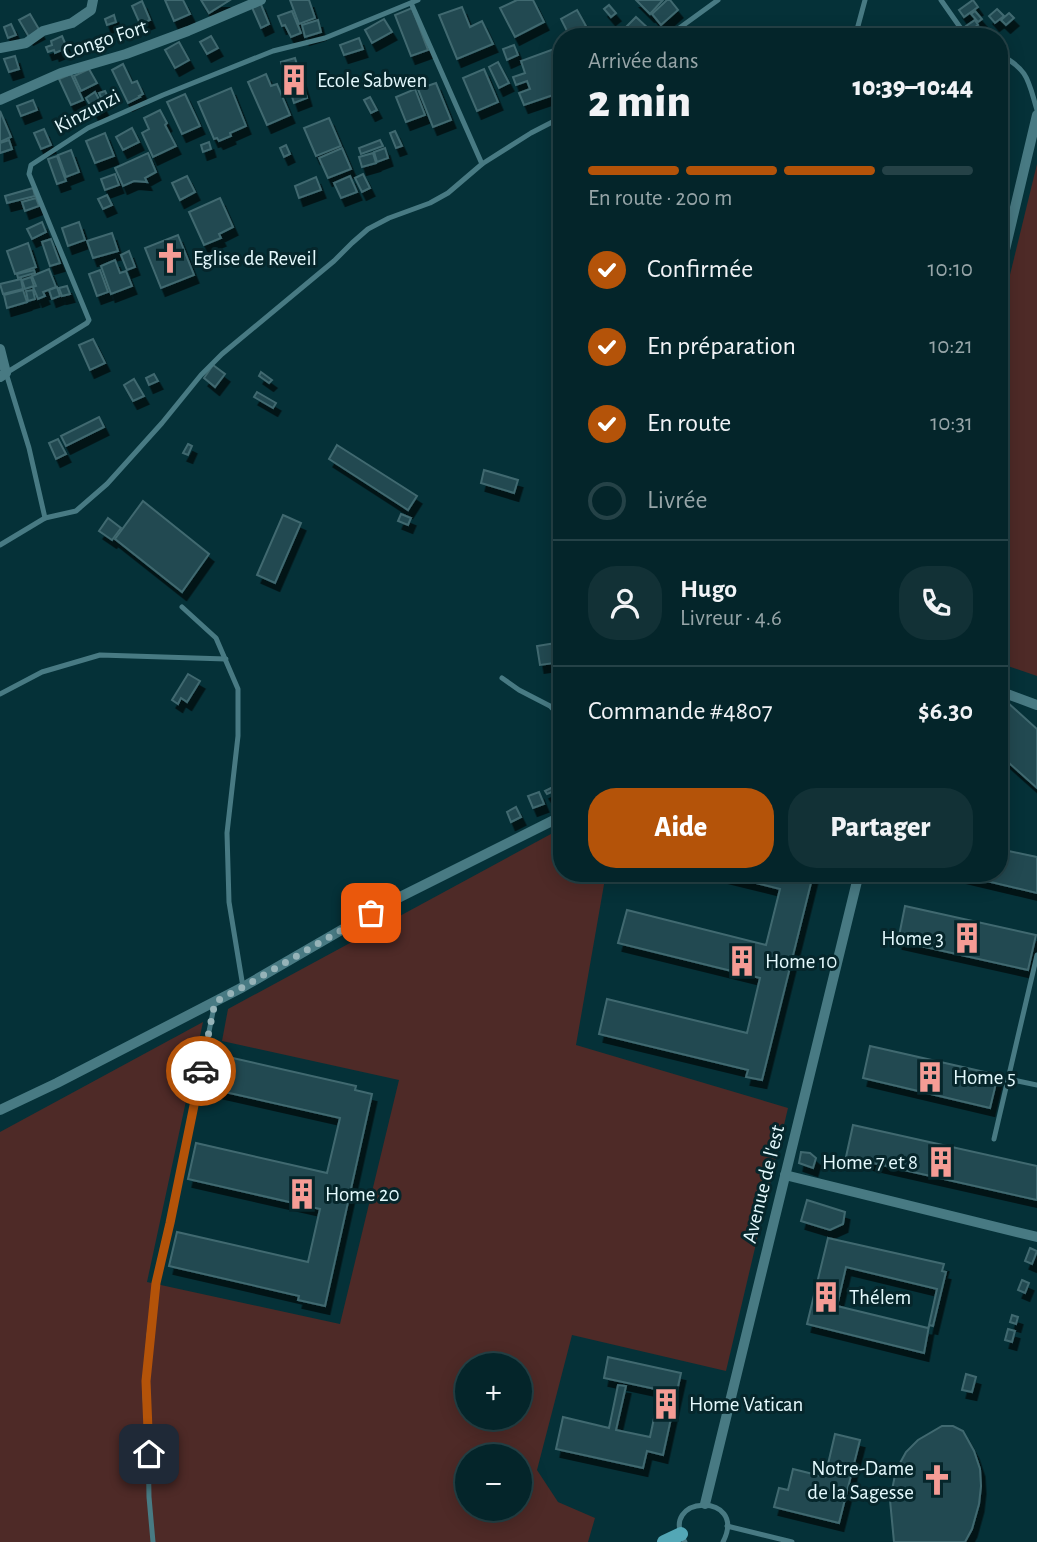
<!DOCTYPE html>
<html lang="fr">
<meta charset="utf-8">
<style>
:root{--surface:#04252a;--page:#123136;--text:#f1f3f6;--muted:#97a5a8;--line:#254247;--accent:#b45309}
body{margin:0;font-family:"Alegreya Sans",sans-serif;background:var(--page);color:var(--text);height:100vh;display:flex;flex-direction:column;font-size:26px;white-space:nowrap}
*{box-sizing:border-box;margin:0}
p{font-size:23px;color:var(--muted)}
.icon{flex:none;width:38px;height:38px;fill:none;stroke:currentColor;stroke-width:2;stroke-linecap:round;stroke-linejoin:round}
.map{position:relative;flex:1;overflow:hidden}
.sheet{position:absolute;left:553px;top:28px;width:455px;height:854px;display:flex;flex-direction:column;background:var(--surface);border-radius:28px;box-shadow:0 4px 18px #0003,0 0 0 2px var(--line)}
.sheet>*{flex:none}
.fabs{position:absolute;left:455px;top:1353px;display:grid;gap:14px}
.fabs a{display:grid;place-items:center;width:77px;height:77px;border-radius:50%;background:var(--surface);box-shadow:0 4px 18px #0003,0 0 0 2px var(--line);font-size:35px}
.pin{position:absolute;display:grid;place-items:center;width:60px;height:60px;color:#fff;margin:-30px;border-radius:14px;box-shadow:0 4px 10px #0006}
.courier{position:absolute;display:grid;place-items:center;width:70px;height:70px;margin:-35px;border:5px solid #b45309;border-radius:50%;background:#fff;color:#222;box-shadow:0 2px 9px #0007}
.headline em{font-style:normal;font-weight:800}
.headline div{display:flex;flex-direction:column-reverse}
.headline{display:flex;align-items:center;justify-content:space-between;height:119px;padding:0 35px}
h1{font-size:46px;font-weight:800;line-height:52px}
.bar{display:grid;grid-template-columns:repeat(4,1fr);gap:10px 7px;align-content:center;height:84px;padding:0 35px}
.bar i{height:9px;border-radius:5px;background:var(--line)}
.bar .active{background:var(--accent)}
.bar p{grid-column:span 4}
.line{display:flex;align-items:center;gap:18px;padding:0 35px;border-top:2px solid var(--line)}
.line div{flex:1}
.round{display:grid;place-items:center;flex:none;width:74px;height:74px;border-radius:28px;background:var(--page)}
ol{padding:0 35px;list-style:none}
li{display:flex;align-items:center;gap:21px;height:77px}
li p{margin-inline-start:auto}
li .icon{padding:7px;border-radius:50%;background:var(--accent);color:#fff;stroke-width:4}
li:last-child{color:var(--muted)}
li i{width:38px;height:38px;border:4px solid var(--line);border-radius:50%}
.primary-button{display:flex;gap:14px;margin-top:auto;padding:14px 35px}
.primary-button a{flex:1;height:80px;border-radius:28px;background:var(--accent);color:#fff;font-size:28px;font-weight:800;line-height:80px;text-align:center}
.primary-button a+a{background:var(--page);color:var(--text)}
.map>svg:first-child{display:block}
.green{fill:#4e2a27;fill-rule:evenodd}
.building{fill:#224a51;stroke:#416970;stroke-width:2;filter:url(#shadow)}
.lines{fill:none;stroke-linecap:round;stroke-linejoin:round}
.lane{stroke:#487a83;stroke-width:5}
.street{stroke:#487a83;stroke-width:10}
.secondary{stroke:#53a7b6;stroke-width:14}
.done{stroke:#96b3b8;stroke-width:7;stroke-dasharray:0 12.6}
.route{stroke:#b45309;stroke-width:9}
.labels{text-anchor:middle;stroke-width:6;stroke-linejoin:round;paint-order:stroke}
.street-label{font-size:21px;fill:#e4f9fd;stroke:#06262b}
.poi-label{font-size:21px;fill:#e4f9fd;stroke:#06262b;text-anchor:start}
</style>
<div class="map">
<svg width="1037" height="1542" viewBox="0 0 1037 1542">
<defs>
<filter id="shadow"><feDropShadow dx="4.5" dy="8" stdDeviation="0" flood-color="#0009"/></filter>
</defs>
<rect width="100%" height="100%" fill="#053138"/>
<!-- green -->
<g class="green">
<path d="M 1037,164 L 1037,676 L 999,663 L 999,320 Z"/>
<path d="M 562,828 L 562,873 L 606,873 L 576,1045 L 788,1108 L 726,1371 L 572,1335 L 537,1470 L 558,1502 L 595,1518 L 588,1542 L 0,1542 L 0,1132 L 203,1022 L 147,1282 L 340,1324 L 399,1080 L 222,1041 L 228,1009 ZM 467,1365 L 520,1365 L 520,1418 L 467,1418 ZM 467,1456 L 520,1456 L 520,1508 L 467,1508 Z"/>
</g>
<!-- building -->
<g class="building">
<path d="M 165,0 L 183,0 L 190,14 L 174,21 Z"/>
<path d="M 201,0 L 230,0 L 209,13 Z"/>
<path d="M 290,0 L 309,0 L 315,18 L 299,24 Z"/>
<path d="M 517,0 L 533,0 L 544,22 L 515,37 L 500,8 Z"/>
<path d="M 636,0 L 663,0 L 650,14 Z"/>
<path d="M 667,0 L 670,0 L 678,10 L 661,25 L 652,14 Z"/>
<path d="M 973,0 L 978,7 L 964,17 L 959,10 Z"/>
<path d="M 142,1 L 150,20 L 140,24 L 132,6 Z"/>
<path d="M 260,2 L 269,24 L 261,28 L 251,5 Z"/>
<path d="M 609,5 L 616,13 L 611,17 L 604,9 Z"/>
<path d="M 462,7 L 470,27 L 482,21 L 493,44 L 457,59 L 439,15 Z"/>
<path d="M 412,8 L 428,50 L 411,56 L 395,15 Z"/>
<path d="M 997,9 L 1004,16 L 995,23 L 989,16 Z"/>
<path d="M 577,10 L 586,26 L 569,35 L 561,19 Z"/>
<path d="M 292,11 L 301,33 L 291,37 L 285,25 L 282,26 L 278,16 Z"/>
<path d="M 975,11 L 982,19 L 978,22 L 971,14 Z"/>
<path d="M 1009,13 L 1014,18 L 1006,25 L 1001,20 Z"/>
<path d="M 30,14 L 40,31 L 29,37 L 19,20 Z"/>
<path d="M 114,15 L 116,22 L 107,25 L 105,19 Z"/>
<path d="M 636,17 L 650,30 L 643,37 L 630,37 L 623,30 Z"/>
<path d="M 384,19 L 392,32 L 372,43 L 365,30 Z"/>
<path d="M 318,20 L 321,32 L 305,37 L 302,25 Z"/>
<path d="M 975,20 L 978,25 L 969,31 L 966,26 Z"/>
<path d="M 11,24 L 16,35 L 8,38 L 4,27 Z"/>
<path d="M 929,28 L 934,37 L 925,37 L 922,32 Z"/>
<path d="M 62,36 L 67,48 L 55,53 L 54,50 L 48,52 L 46,47 L 52,45 L 51,41 Z"/>
<path d="M 211,36 L 218,48 L 207,54 L 200,42 Z"/>
<path d="M 359,38 L 363,49 L 344,55 L 340,45 Z"/>
<path d="M 179,42 L 189,60 L 175,68 L 165,50 Z"/>
<path d="M 514,45 L 518,55 L 507,60 L 503,49 Z"/>
<path d="M 554,49 L 562,69 L 562,92 L 524,105 L 519,93 L 530,89 L 527,81 L 516,85 L 513,77 L 525,73 L 521,61 Z"/>
<path d="M 15,56 L 19,69 L 9,72 L 4,59 Z"/>
<path d="M 295,58 L 307,98 L 294,103 L 281,62 Z"/>
<path d="M 498,62 L 509,83 L 499,88 L 489,67 Z"/>
<path d="M 123,64 L 132,83 L 137,81 L 143,94 L 139,96 L 140,97 L 128,103 L 112,70 Z"/>
<path d="M 89,69 L 97,83 L 81,91 L 74,76 Z"/>
<path d="M 484,69 L 498,102 L 477,111 L 463,78 Z"/>
<path d="M 71,74 L 83,100 L 71,105 L 59,79 Z"/>
<path d="M 266,74 L 271,86 L 277,84 L 290,115 L 267,125 L 248,82 Z"/>
<path d="M 436,83 L 451,120 L 433,127 L 418,89 Z"/>
<path d="M 231,88 L 246,126 L 230,133 L 231,136 L 219,141 L 217,138 L 214,139 L 198,102 Z"/>
<path d="M 415,89 L 425,115 L 406,122 L 396,97 Z"/>
<path d="M 105,91 L 109,99 L 103,102 L 99,93 Z"/>
<path d="M 95,92 L 105,110 L 96,115 L 86,98 Z"/>
<path d="M 185,94 L 200,126 L 182,134 L 167,102 Z"/>
<path d="M 370,97 L 377,110 L 371,113 L 364,100 Z"/>
<path d="M 33,100 L 37,110 L 21,116 L 17,106 Z"/>
<path d="M 160,110 L 167,123 L 165,125 L 176,146 L 153,157 L 142,133 L 149,129 L 144,118 Z"/>
<path d="M 0,111 L 11,137 L 0,142 Z"/>
<path d="M 329,118 L 341,146 L 316,156 L 304,128 Z"/>
<path d="M 132,128 L 139,142 L 123,150 L 116,137 Z"/>
<path d="M 44,129 L 51,145 L 41,149 L 34,133 Z"/>
<path d="M 395,131 L 402,146 L 396,148 L 390,133 Z"/>
<path d="M 105,133 L 114,156 L 95,163 L 86,141 Z"/>
<path d="M 9,140 L 12,149 L 0,153 L 0,143 Z"/>
<path d="M 380,140 L 383,146 L 361,154 L 359,148 Z"/>
<path d="M 209,142 L 211,149 L 203,152 L 201,145 Z"/>
<path d="M 286,145 L 290,154 L 284,157 L 280,148 Z"/>
<path d="M 342,148 L 351,169 L 328,178 L 319,158 Z"/>
<path d="M 385,148 L 388,158 L 377,162 L 374,152 Z"/>
<path d="M 71,150 L 79,172 L 66,177 L 58,155 Z"/>
<path d="M 148,153 L 156,172 L 145,178 L 147,182 L 134,181 L 123,186 L 115,168 Z"/>
<path d="M 373,153 L 376,163 L 362,167 L 359,157 Z"/>
<path d="M 57,156 L 66,181 L 57,184 L 48,159 Z"/>
<path d="M 115,174 L 119,185 L 105,190 L 101,179 Z"/>
<path d="M 363,174 L 370,188 L 362,192 L 355,178 Z"/>
<path d="M 187,176 L 195,192 L 180,200 L 172,183 Z"/>
<path d="M 350,176 L 357,192 L 341,198 L 334,183 Z"/>
<path d="M 316,177 L 321,190 L 299,198 L 295,186 Z"/>
<path d="M 33,188 L 35,196 L 7,203 L 5,196 Z"/>
<path d="M 107,195 L 112,205 L 103,209 L 98,199 Z"/>
<path d="M 36,198 L 39,206 L 25,211 L 22,202 Z"/>
<path d="M 220,198 L 233,227 L 219,234 L 221,238 L 204,245 L 189,212 Z"/>
<path d="M 42,222 L 46,232 L 32,239 L 27,229 Z"/>
<path d="M 79,222 L 85,240 L 68,246 L 62,228 Z"/>
<path d="M 112,233 L 118,251 L 93,258 L 87,241 Z"/>
<path d="M 178,235 L 194,275 L 161,288 L 145,248 Z"/>
<path d="M 51,239 L 60,263 L 50,266 L 42,242 Z"/>
<path d="M 28,243 L 36,267 L 15,274 L 7,251 Z"/>
<path d="M 129,251 L 135,267 L 127,270 L 121,255 Z"/>
<path d="M 115,260 L 120,273 L 126,271 L 132,286 L 111,294 L 101,266 Z"/>
<path d="M 49,269 L 56,287 L 43,292 L 45,296 L 38,299 L 33,287 L 36,286 L 32,276 Z"/>
<path d="M 34,270 L 35,273 L 18,278 L 17,274 Z"/>
<path d="M 100,270 L 108,292 L 97,296 L 89,274 Z"/>
<path d="M 31,277 L 34,286 L 25,289 L 22,280 Z"/>
<path d="M 21,279 L 23,289 L 3,294 L 0,284 Z"/>
<path d="M 67,286 L 70,294 L 62,296 L 59,288 Z"/>
<path d="M 57,287 L 60,296 L 52,299 L 49,290 Z"/>
<path d="M 23,290 L 27,302 L 7,308 L 4,295 Z"/>
<path d="M 33,290 L 35,299 L 28,301 L 26,291 Z"/>
<path d="M 93,339 L 105,363 L 90,370 L 79,345 Z"/>
<path d="M 213,365 L 225,374 L 215,387 L 204,378 Z"/>
<path d="M 261,372 L 272,380 L 269,383 L 259,376 Z"/>
<path d="M 154,374 L 158,381 L 149,385 L 146,378 Z"/>
<path d="M 134,379 L 144,396 L 133,401 L 124,385 Z"/>
<path d="M 257,392 L 276,403 L 273,408 L 254,397 Z"/>
<path d="M 99,417 L 104,427 L 66,446 L 61,436 Z"/>
<path d="M 58,439 L 66,454 L 56,459 L 49,443 Z"/>
<path d="M 188,444 L 192,446 L 188,455 L 183,453 Z"/>
<path d="M 337,445 L 417,496 L 408,510 L 329,459 Z"/>
<path d="M 484,470 L 518,480 L 514,493 L 481,483 Z"/>
<path d="M 143,501 L 209,554 L 182,592 L 115,539 Z"/>
<path d="M 401,514 L 411,518 L 408,525 L 398,521 Z"/>
<path d="M 283,515 L 301,523 L 275,583 L 257,575 Z"/>
<path d="M 108,518 L 121,528 L 112,540 L 99,531 Z"/>
<path d="M 562,642 L 562,662 L 540,665 L 537,646 Z"/>
<path d="M 188,674 L 200,681 L 187,702 L 181,698 L 178,704 L 172,700 Z"/>
<path d="M 1007,702 L 1037,729 L 1037,788 L 999,754 L 999,710 Z"/>
<path d="M 557,785 L 559,789 L 547,794 L 545,791 Z"/>
<path d="M 539,792 L 544,804 L 533,808 L 528,796 Z"/>
<path d="M 516,807 L 521,817 L 511,822 L 507,812 Z"/>
<path d="M 999,849 L 1037,857 L 1037,893 L 953,873 L 999,873 Z"/>
<path d="M 715,873 L 807,873 L 813,875 L 762,1080 L 746,1077 L 748,1070 L 599,1034 L 607,999 L 747,1033 L 760,978 L 618,943 L 627,910 L 766,945 L 780,889 Z"/>
<path d="M 905,906 L 1036,935 L 1028,970 L 898,941 Z"/>
<path d="M 870,1046 L 998,1075 L 990,1108 L 863,1078 Z"/>
<path d="M 215,1054 L 356,1086 L 355,1090 L 372,1094 L 325,1306 L 298,1300 L 299,1296 L 169,1266 L 177,1232 L 308,1262 L 320,1209 L 188,1179 L 196,1143 L 327,1173 L 340,1118 L 207,1088 Z"/>
<path d="M 853,1125 L 1037,1166 L 1037,1200 L 846,1157 Z"/>
<path d="M 801,1152 L 810,1153 L 816,1158 L 813,1168 L 799,1163 Z"/>
<path d="M 807,1200 L 845,1212 L 843,1224 L 830,1230 L 801,1221 Z"/>
<path d="M 828,1238 L 944,1264 L 942,1271 L 946,1272 L 933,1326 L 929,1325 L 937,1289 L 846,1267 L 837,1306 L 928,1328 L 929,1326 L 924,1353 L 807,1324 Z"/>
<path d="M 1030,1248 L 1037,1251 L 1032,1264 L 1025,1261 Z"/>
<path d="M 1022,1280 L 1029,1283 L 1025,1293 L 1018,1290 Z"/>
<path d="M 1012,1315 L 1018,1317 L 1016,1324 L 1010,1322 Z"/>
<path d="M 1008,1329 L 1015,1331 L 1012,1342 L 1005,1340 Z"/>
<path d="M 608,1357 L 681,1373 L 663,1455 L 647,1451 L 643,1468 L 556,1449 L 563,1417 L 609,1428 L 618,1385 L 626,1386 L 616,1430 L 650,1437 L 660,1390 L 604,1378 Z"/>
<path d="M 966,1374 L 976,1377 L 972,1392 L 962,1390 Z"/>
<path d="M 942,1426 L 953,1426 L 963,1431 L 974,1451 L 980,1469 L 981,1486 L 979,1504 L 972,1529 L 965,1542 L 894,1542 L 890,1500 L 895,1475 L 900,1463 L 906,1452 L 918,1440 Z"/>
<path d="M 835,1434 L 860,1440 L 839,1523 L 774,1507 L 779,1488 L 788,1490 L 793,1469 L 825,1477 Z"/>
</g>
<g class="lines">
<!-- lane -->
<g class="lane">
<path d="M 418,0 L 325,38 L 273,51 L 163,95 L 88,128 L 31,165 L 29,174 L 89,320 L 87,323 L 6,373 L 29,448 L 45,518 L 76,511 L 107,484 L 162,423 L 201,375 L 222,354 L 334,261 L 352,243 L 368,229 L 389,218 L 430,203 L 448,193 L 482,164 L 531,133 L 562,117"/>
<path d="M 941,0 L 962,30 L 970,37"/>
<path d="M 411,3 L 482,164"/>
<path d="M 667,37 L 718,0"/>
<path d="M 855,37 L 865,0"/>
<path d="M 999,54 C 1029,70 1028,80 1037,110"/>
<path d="M 0,545 L 45,518"/>
<path d="M 182,607 L 216,638 L 238,689 L 238,736 L 227,833 L 229,902 L 243,987"/>
<path d="M 502,678 L 519,690 L 550,706 L 562,718"/>
<path d="M 0,694 L 42,672 L 100,655 L 226,659"/>
<path d="M 1008,1079 L 1037,1085"/>
<path d="M 994,1139 L 1037,955"/>
<path d="M 727,1526 L 792,1542"/>
<path d="M 153,1542 L 149,1497 L 148,1438 L 145,1397 L 149,1335 L 156,1283 L 170,1223 L 215,1002"/>
<path d="M 685,1542 C 656,1495 749,1491 723,1542"/>
</g>
<!-- street -->
<g class="street">
<path d="M 0,48 L 26,43 L 43,31 L 72,23 L 91,10 L 93,0"/>
<path d="M 0,100 L 61,73 L 126,54 L 188,31 L 261,0"/>
<path d="M 999,275 L 1037,115"/>
<path d="M 0,349 L 6,373 L 0,377"/>
<path d="M 999,691 L 1037,705"/>
<path d="M 0,1110 L 57,1083 L 243,987 L 388,903 L 562,816"/>
<path d="M 785,1175 L 1037,1237"/>
<path d="M 705,1504 L 859,873"/>
</g>
<!-- secondary -->
<path class="secondary" d="M 664,1542 L 681,1534"/>
</g>
<g class="lines">
<!-- done -->
<path class="done" d="M 201,1071 L 215,1002 L 243,987 L 371,913"/>
<!-- route -->
<path class="route" d="M 149,1454 L 146,1381 L 156,1283 L 170,1223 L 201,1071"/>
</g>
<!-- icons -->
<defs>
<symbol id="building-bare" viewBox="-9 -9 18 18"><path d="M-4-6H4V6H1V3H-1V6H-4ZM-2.5-4.3h1.7v1.8h-1.7ZM.8-4.3h1.7v1.8H.8ZM-2.5-1h1.7V.8h-1.7ZM.8-1h1.7V.8H.8Z" fill="#f59c95" stroke="#06262b" stroke-width="2.5" paint-order="stroke"/></symbol>
<symbol id="church-bare" viewBox="-9 -9 18 18"><path d="M-1.2-6h2.4v3.5h3.3v2.4h-3.3V6h-2.4V-.1h-3.3v-2.4h3.3Z" fill="#f59c95" stroke="#06262b" stroke-width="2.5" paint-order="stroke"/></symbol>
</defs>
<g fill-rule="evenodd">
<use href="#building-bare" x="272" y="58" width="44" height="44"/>
<use href="#church-bare" x="148" y="236" width="44" height="44"/>
<use href="#building-bare" x="945" y="916" width="44" height="44"/>
<use href="#building-bare" x="720" y="939" width="44" height="44"/>
<use href="#building-bare" x="908" y="1055" width="44" height="44"/>
<use href="#building-bare" x="919" y="1140" width="44" height="44"/>
<use href="#building-bare" x="280" y="1172" width="44" height="44"/>
<use href="#building-bare" x="804" y="1275" width="44" height="44"/>
<use href="#building-bare" x="644" y="1382" width="44" height="44"/>
<use href="#church-bare" x="915" y="1458" width="44" height="44"/>
</g>
<g class="labels">
<!-- street labels -->
<g class="street-label">
<text transform="translate(105 39) rotate(-18)" y="7">Congo Fort</text>
<text transform="translate(87 111) rotate(-28)" y="7">Kinzunzi</text>
<text transform="translate(763 1184) rotate(-76)" y="7">Avenue de l'est</text>
</g>
<!-- poi labels -->
<g class="poi-label">
<text x="317" y="87">Ecole Sabwen</text>
<text x="193" y="265">Eglise de Reveil</text>
<text x="944" y="945" text-anchor="end">Home 3</text>
<text x="765" y="968">Home 10</text>
<text x="953" y="1084">Home 5</text>
<text x="918" y="1169" text-anchor="end">Home 7 et 8</text>
<text x="325" y="1201">Home 20</text>
<text x="849" y="1304">Thélem</text>
<text x="689" y="1411">Home Vatican</text>
<text x="914" y="1475" text-anchor="end">Notre-Dame<tspan x="914" dy="24">de la Sagesse</tspan></text>
</g>
</g>
</svg>
<div class="fabs">
<a>+</a>
<a>−</a>
</div>
<div class="pin" style="left:371px;top:913px;background:#ea580c"><svg class="icon" aria-label="bag" viewBox="0 0 24 24"><path d="M5 8h14l-1 12H6zM9 8a3 3 0 0 1 6 0"/></svg></div>
<div class="pin" style="left:149px;top:1454px;background:#1f2937"><svg class="icon" aria-label="home" viewBox="0 0 24 24"><path d="M3 11l9-7 9 7M6 9v11h12V9"/></svg></div>
<div class="courier" style="left:201px;top:1071px"><svg class="icon" aria-label="car" viewBox="0 0 24 24"><path d="M5 17H2v-5l4-1 3-4h7l3 4 3 1v5h-3M9 17h6M6 11h13"/><circle cx="7" cy="17" r="2"/><circle cx="17" cy="17" r="2"/></svg></div>
<section class="sheet">
<div class="headline"><div><h1>2 min</h1><p>Arrivée dans</p></div><em>10:39–10:44</em></div>
<div class="bar"><i class="active"></i><i class="active"></i><i class="active"></i><i></i><p>En route · 200 m</p></div>
<ol>
<li><svg class="icon" aria-label="check" viewBox="0 0 24 24"><path d="M5 12l5 5 9-10"/></svg>Confirmée<p>10:10</p></li>
<li><svg class="icon" aria-label="check" viewBox="0 0 24 24"><path d="M5 12l5 5 9-10"/></svg>En préparation<p>10:21</p></li>
<li><svg class="icon" aria-label="check" viewBox="0 0 24 24"><path d="M5 12l5 5 9-10"/></svg>En route<p>10:31</p></li>
<li><i></i>Livrée</li>
</ol>
<div class="line" style="height:126px"><a class="round"><svg class="icon" aria-label="person" viewBox="0 0 24 24"><circle cx="12" cy="8" r="4"/><path d="M4 21q1-7 8-7t8 7"/></svg></a><div><b>Hugo</b><p>Livreur · 4.6</p></div><a class="round"><svg class="icon" aria-label="phone" viewBox="0 0 24 24"><path d="M5 4h4l2 5-3 2q2 4 5 5l2-3 5 2v4C11 20 4 13 5 4z"/></svg></a></div>
<div class="line" style="height:91px"><div>Commande #4807</div><b>$6.30</b></div>
<div class="primary-button"><a>Aide</a><a>Partager</a></div>
</section>
</div>
